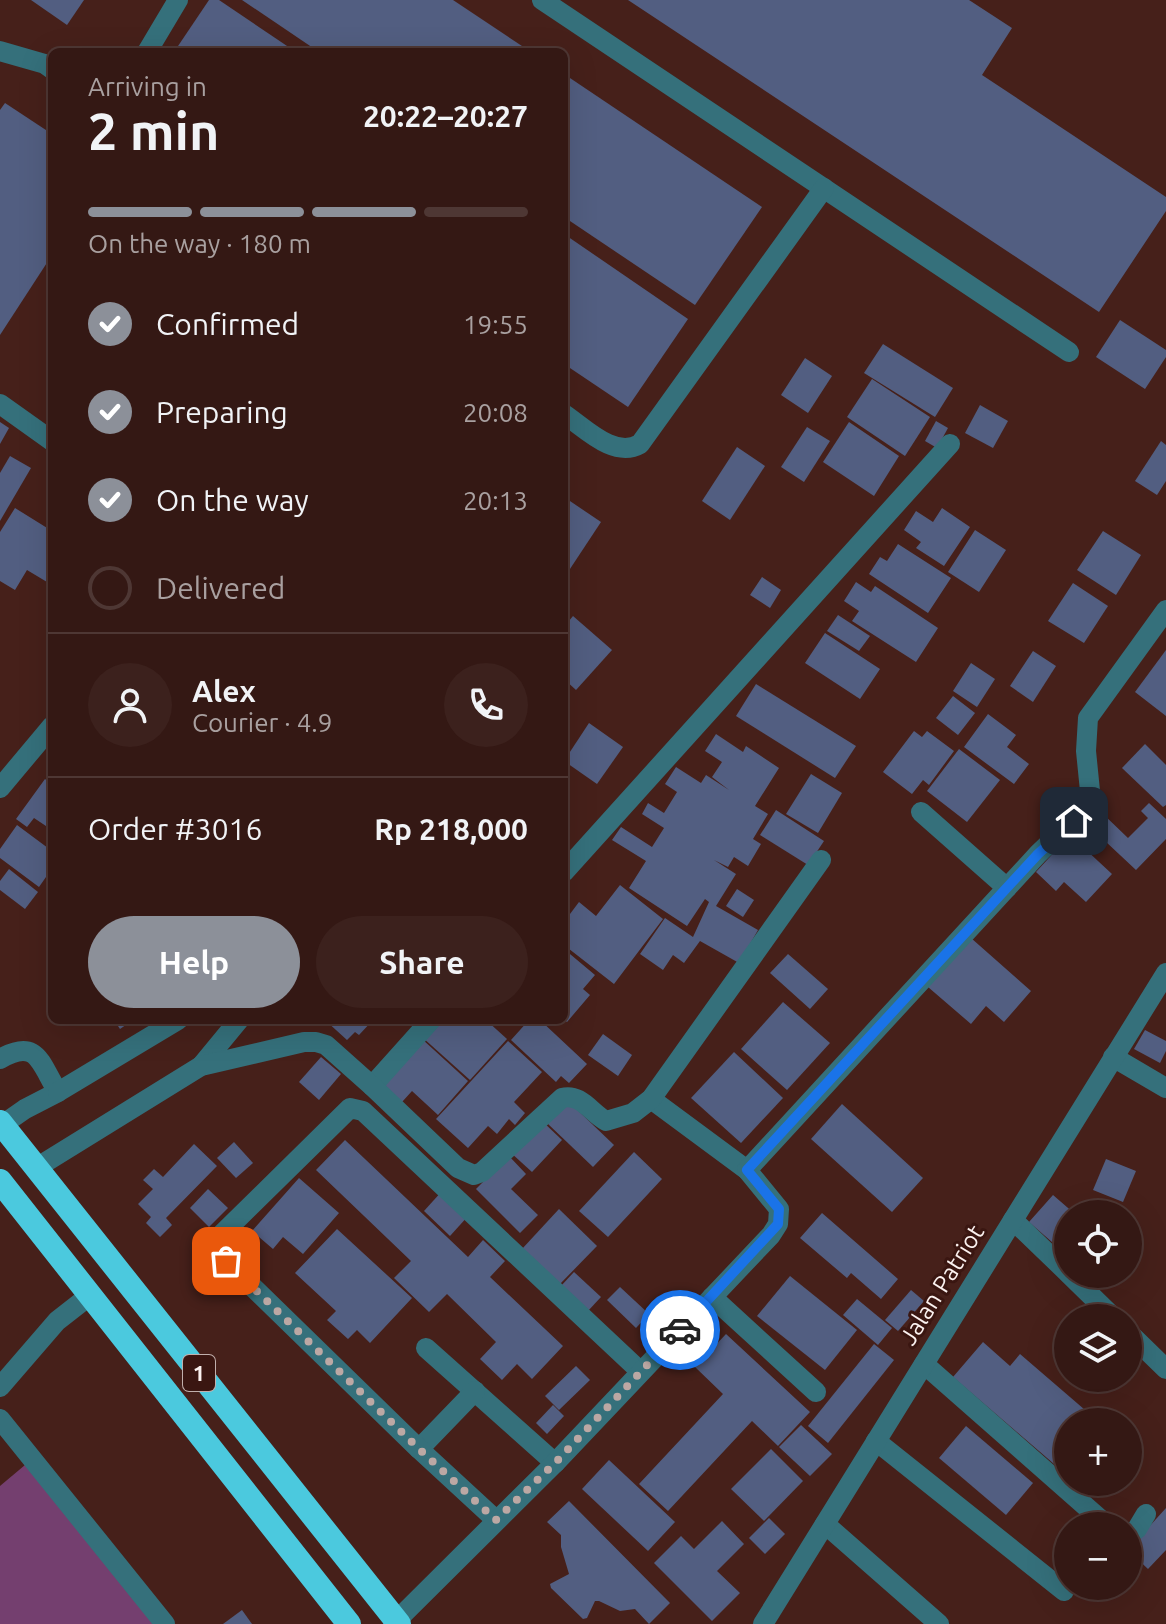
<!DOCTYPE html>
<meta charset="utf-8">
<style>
:root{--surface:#341814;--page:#3c211d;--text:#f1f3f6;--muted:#a9a0a0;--line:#4e3734;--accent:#8c9099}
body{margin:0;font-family:Ubuntu,sans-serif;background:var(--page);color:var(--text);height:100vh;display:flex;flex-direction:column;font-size:30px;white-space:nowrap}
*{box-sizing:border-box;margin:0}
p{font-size:26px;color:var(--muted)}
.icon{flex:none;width:44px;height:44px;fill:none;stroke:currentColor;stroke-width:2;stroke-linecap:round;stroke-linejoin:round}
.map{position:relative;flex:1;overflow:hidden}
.drawer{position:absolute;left:48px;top:48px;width:520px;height:976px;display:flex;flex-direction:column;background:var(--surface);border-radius:12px;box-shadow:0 8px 32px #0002,0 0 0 2px var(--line)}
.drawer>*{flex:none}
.fabs{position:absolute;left:1054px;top:1200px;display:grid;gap:16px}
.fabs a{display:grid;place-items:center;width:88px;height:88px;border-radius:50%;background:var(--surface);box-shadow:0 8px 32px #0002,0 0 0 2px var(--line);font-size:40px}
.pin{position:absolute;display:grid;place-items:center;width:68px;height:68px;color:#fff;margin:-34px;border-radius:16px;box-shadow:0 4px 12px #0006}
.courier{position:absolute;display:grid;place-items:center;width:80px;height:80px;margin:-40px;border:6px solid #1a73e8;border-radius:50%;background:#fff;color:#222;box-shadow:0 2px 10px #0007}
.head em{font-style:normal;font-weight:700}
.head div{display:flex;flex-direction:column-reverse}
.head{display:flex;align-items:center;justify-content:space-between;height:136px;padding:0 40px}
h1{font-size:52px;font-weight:700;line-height:60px}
.bar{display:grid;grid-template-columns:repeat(4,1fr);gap:12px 8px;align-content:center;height:96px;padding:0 40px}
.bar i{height:10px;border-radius:6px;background:var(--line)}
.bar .selected{background:var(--accent)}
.bar p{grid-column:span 4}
.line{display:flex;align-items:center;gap:20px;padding:0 40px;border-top:2px solid var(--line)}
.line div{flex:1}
.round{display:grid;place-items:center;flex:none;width:84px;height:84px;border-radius:42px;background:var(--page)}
ol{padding:0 40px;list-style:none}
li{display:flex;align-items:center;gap:24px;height:88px}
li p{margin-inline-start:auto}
li .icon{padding:8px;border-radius:50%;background:var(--accent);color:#fff;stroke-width:4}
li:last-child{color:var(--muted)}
li i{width:44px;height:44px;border:4px solid var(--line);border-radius:50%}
.button{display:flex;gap:16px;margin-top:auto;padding:16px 40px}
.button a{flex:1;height:92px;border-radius:48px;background:var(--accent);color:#fff;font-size:32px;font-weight:700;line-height:92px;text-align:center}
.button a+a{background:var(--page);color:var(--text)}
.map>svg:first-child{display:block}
.green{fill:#743f6f}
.building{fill:#525e81}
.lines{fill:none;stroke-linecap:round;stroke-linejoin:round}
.minor{stroke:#35707b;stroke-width:20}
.highway{stroke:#4bc9de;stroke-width:24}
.done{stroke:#bca8a4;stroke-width:8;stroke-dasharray:0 14.4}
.route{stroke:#1a73e8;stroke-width:10}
.labels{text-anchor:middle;stroke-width:6;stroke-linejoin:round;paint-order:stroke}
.shield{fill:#3a1611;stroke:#c1afac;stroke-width:2}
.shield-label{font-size:22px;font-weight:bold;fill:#fbf1ef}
.street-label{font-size:24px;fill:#fbf1ef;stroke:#3a1611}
</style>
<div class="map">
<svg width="1166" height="1624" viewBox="0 0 1166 1624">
<rect width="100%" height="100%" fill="#46201a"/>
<!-- green -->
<path class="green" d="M 25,1465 L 160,1624 L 0,1624 L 0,1486 Z"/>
<!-- building -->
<g class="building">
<path d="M 31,0 L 84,0 L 67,25 Z"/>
<path d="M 209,0 L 219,0 L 296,52 L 174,52 Z"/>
<path d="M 242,0 L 453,0 L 531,52 L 319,52 Z"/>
<path d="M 628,0 L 969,0 L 1012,28 L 982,75 L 1166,197 L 1166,211 L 1099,312 Z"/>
<path d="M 564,74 L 762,207 L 695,305 L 564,217 Z"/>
<path d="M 5,103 L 52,134 L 52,255 L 0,335 L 0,110 Z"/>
<path d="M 564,234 L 688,319 L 628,407 L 564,364 Z"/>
<path d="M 1120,320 L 1166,350 L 1166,357 L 1145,389 L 1096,357 Z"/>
<path d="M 883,344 L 953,388 L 935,417 L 864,373 Z"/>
<path d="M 805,358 L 832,376 L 808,413 L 781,395 Z"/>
<path d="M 872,379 L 930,417 L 905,456 L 847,417 Z"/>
<path d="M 980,405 L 1008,421 L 993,448 L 965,433 Z"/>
<path d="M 936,421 L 948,428 L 937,448 L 925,441 Z"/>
<path d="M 0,422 L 9,428 L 0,444 Z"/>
<path d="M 849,422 L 899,456 L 874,496 L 823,462 Z"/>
<path d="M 807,427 L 830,441 L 804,482 L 781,467 Z"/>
<path d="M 1161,441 L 1166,445 L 1166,481 L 1157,495 L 1135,481 Z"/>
<path d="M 737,447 L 765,466 L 730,520 L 702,501 Z"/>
<path d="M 10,456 L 31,468 L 0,521 L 0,473 Z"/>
<path d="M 564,497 L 601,522 L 564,578 Z"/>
<path d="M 15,508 L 52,531 L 52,573 L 47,582 L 27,570 L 15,590 L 0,581 L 0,532 Z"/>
<path d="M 942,508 L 970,527 L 944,566 L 916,548 L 921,542 L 904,530 L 916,511 L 933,522 Z"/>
<path d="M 975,530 L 1006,550 L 979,592 L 948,572 Z"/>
<path d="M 1103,531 L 1141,555 L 1116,595 L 1077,570 Z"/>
<path d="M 898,544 L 951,578 L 928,613 L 869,574 L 880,557 L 887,561 Z"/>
<path d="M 762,577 L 781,590 L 770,608 L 750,595 Z"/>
<path d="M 856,582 L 871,592 L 875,586 L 938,628 L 916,662 L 852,621 L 859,611 L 844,601 Z"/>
<path d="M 1073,583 L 1108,606 L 1084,643 L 1048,621 Z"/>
<path d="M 838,615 L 870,636 L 859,651 L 827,631 Z"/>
<path d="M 573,616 L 612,650 L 576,690 L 564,679 L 564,627 Z"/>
<path d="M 825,633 L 880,669 L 860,699 L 805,663 Z"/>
<path d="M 1166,650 L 1166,716 L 1135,692 Z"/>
<path d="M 1033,651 L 1056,666 L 1033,702 L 1010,686 Z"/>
<path d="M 971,663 L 995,679 L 977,707 L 953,691 Z"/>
<path d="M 756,684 L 856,746 L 835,778 L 736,716 Z"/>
<path d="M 953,696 L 975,713 L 958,735 L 936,718 Z"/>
<path d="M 988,714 L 1016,735 L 1007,747 L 1029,764 L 1014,784 L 964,747 Z"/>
<path d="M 589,723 L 623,747 L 597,784 L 564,761 Z"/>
<path d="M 914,731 L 922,737 L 927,731 L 954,751 L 929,785 L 923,780 L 912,794 L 883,772 Z"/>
<path d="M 716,734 L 743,752 L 746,746 L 779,768 L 755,806 L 768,814 L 753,839 L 761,844 L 748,866 L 734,857 L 728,867 L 714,860 L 736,874 L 716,906 L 758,930 L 739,963 L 700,941 L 684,963 L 673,955 L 663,970 L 640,954 L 665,918 L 693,937 L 709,902 L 705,899 L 687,926 L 629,888 L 646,861 L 612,840 L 621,827 L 652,847 L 664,828 L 642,814 L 648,803 L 664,813 L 677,792 L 665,784 L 676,767 L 701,783 L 706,775 L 729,790 L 712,777 L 722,762 L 705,751 Z"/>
<path d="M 1145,744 L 1166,765 L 1166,805 L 1163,807 L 1122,768 Z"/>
<path d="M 959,749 L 1000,780 L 967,822 L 927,791 Z"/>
<path d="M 811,774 L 842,793 L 818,833 L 786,814 Z"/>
<path d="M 45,779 L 52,785 L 52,830 L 34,818 L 27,827 L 16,819 Z"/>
<path d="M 1149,803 L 1166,819 L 1166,839 L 1136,870 L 1089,826 L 1102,813 L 1128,838 L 1148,818 L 1141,811 Z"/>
<path d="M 776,810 L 824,841 L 808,865 L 760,835 Z"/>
<path d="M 17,825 L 52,851 L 52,881 L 46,877 L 39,887 L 0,858 L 0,849 Z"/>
<path d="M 1070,835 L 1112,874 L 1086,902 L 1064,882 L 1056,891 L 1036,872 Z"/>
<path d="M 9,869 L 38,892 L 25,909 L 0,890 L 0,881 Z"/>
<path d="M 620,885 L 663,919 L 614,984 L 564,945 L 564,922 L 579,902 L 596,916 Z"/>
<path d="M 737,889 L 754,900 L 743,917 L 726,906 Z"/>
<path d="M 971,938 L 1031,991 L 1004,1022 L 986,1006 L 971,1024 L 928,987 Z"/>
<path d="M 564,949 L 595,975 L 583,989 L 590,995 L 567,1022 L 564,1020 Z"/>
<path d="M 788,954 L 828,989 L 810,1009 L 770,973 Z"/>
<path d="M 783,1002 L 830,1043 L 787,1090 L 741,1049 Z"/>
<path d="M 114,1020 L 133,1020 L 120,1029 Z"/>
<path d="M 325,1020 L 373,1020 L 359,1035 L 355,1032 L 347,1040 Z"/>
<path d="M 439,1020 L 486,1020 L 507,1039 L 470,1080 L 422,1037 Z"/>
<path d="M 529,1020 L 540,1020 L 587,1064 L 569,1083 L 561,1076 L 556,1082 L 511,1040 Z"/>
<path d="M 1145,1030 L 1166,1041 L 1166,1051 L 1160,1063 L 1134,1049 Z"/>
<path d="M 603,1034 L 632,1055 L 618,1076 L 588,1055 Z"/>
<path d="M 422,1039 L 468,1081 L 438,1115 L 412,1091 L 402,1102 L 381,1083 Z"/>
<path d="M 508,1041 L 542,1072 L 514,1102 L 525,1113 L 515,1125 L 509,1119 L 497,1134 L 488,1126 L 468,1148 L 436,1119 Z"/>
<path d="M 734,1052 L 783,1098 L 741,1143 L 691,1098 Z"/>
<path d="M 321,1057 L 341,1074 L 319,1100 L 299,1082 Z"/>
<path d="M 568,1101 L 614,1145 L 593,1167 L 547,1123 Z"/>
<path d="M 842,1104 L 923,1178 L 892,1212 L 811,1139 Z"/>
<path d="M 541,1120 L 562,1140 L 532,1172 L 510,1152 Z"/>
<path d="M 345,1140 L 468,1257 L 483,1240 L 505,1261 L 490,1277 L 563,1346 L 532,1379 L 517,1364 L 502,1380 L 480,1359 L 496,1342 L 447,1294 L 429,1312 L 394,1278 L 411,1261 L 316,1170 Z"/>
<path d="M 234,1142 L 253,1163 L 236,1178 L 217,1158 Z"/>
<path d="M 194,1144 L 217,1166 L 166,1218 L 172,1225 L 160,1237 L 146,1223 L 151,1217 L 138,1204 L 153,1189 L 143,1180 L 154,1169 L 163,1177 Z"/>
<path d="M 634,1152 L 662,1179 L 608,1237 L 579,1211 Z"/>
<path d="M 509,1156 L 526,1174 L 511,1189 L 538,1215 L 520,1233 L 476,1189 Z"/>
<path d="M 1106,1159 L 1136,1171 L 1123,1202 L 1093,1190 Z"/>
<path d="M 299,1178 L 339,1213 L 303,1254 L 283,1237 L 273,1249 L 252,1231 Z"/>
<path d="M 208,1189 L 228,1208 L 209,1227 L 190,1208 Z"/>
<path d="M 443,1190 L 469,1215 L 450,1236 L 424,1211 Z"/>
<path d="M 1053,1195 L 1075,1214 L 1068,1214 L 1068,1256 L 1029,1222 Z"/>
<path d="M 559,1209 L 597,1246 L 559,1285 L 522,1249 Z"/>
<path d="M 822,1213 L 898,1279 L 881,1299 L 851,1273 L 847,1278 L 800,1238 Z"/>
<path d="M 337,1229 L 412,1298 L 370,1343 L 357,1330 L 348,1339 L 327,1320 L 336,1311 L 295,1273 Z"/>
<path d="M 574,1272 L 601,1297 L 587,1312 L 560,1287 Z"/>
<path d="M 790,1276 L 857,1330 L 825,1370 L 757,1316 Z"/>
<path d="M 620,1287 L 649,1314 L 636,1328 L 607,1300 Z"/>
<path d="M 911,1290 L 924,1301 L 898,1331 L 885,1320 Z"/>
<path d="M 857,1299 L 892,1328 L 878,1345 L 843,1315 Z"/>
<path d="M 726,1334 L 810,1412 L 778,1446 L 752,1421 L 668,1511 L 639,1484 L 723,1394 L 695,1367 Z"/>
<path d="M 983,1342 L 1010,1366 L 1020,1354 L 1099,1422 L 1068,1422 L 1068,1476 L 953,1377 Z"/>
<path d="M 874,1344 L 894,1360 L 828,1443 L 808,1426 Z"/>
<path d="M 576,1366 L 590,1380 L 559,1410 L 545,1396 Z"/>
<path d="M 553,1405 L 564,1416 L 547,1434 L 536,1423 Z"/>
<path d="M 801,1425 L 832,1454 L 810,1476 L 779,1447 Z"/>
<path d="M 966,1426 L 1033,1483 L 1006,1515 L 939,1458 Z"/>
<path d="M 771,1449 L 803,1481 L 764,1521 L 731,1489 Z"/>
<path d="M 609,1460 L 675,1522 L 648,1551 L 582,1489 Z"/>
<path d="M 1074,1482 L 1106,1482 L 1092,1497 Z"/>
<path d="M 569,1501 L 670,1603 L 649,1624 L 635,1609 L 620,1611 L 599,1601 L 595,1601 L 587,1618 L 583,1619 L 551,1588 L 550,1584 L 569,1574 L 561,1547 L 561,1535 L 547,1522 Z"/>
<path d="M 1166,1508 L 1166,1550 L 1148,1569 L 1128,1550 Z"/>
<path d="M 769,1518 L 785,1534 L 765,1554 L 749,1538 Z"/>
<path d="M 722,1521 L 744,1544 L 717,1571 L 740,1593 L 712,1621 L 654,1563 L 681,1536 L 694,1549 Z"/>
<path d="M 242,1610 L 252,1624 L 223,1624 Z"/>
</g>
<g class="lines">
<!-- minor -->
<g class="minor">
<path d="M 542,0 L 1069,352"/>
<path d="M 0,51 L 45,64 L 52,69"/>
<path d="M 147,52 L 178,0"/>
<path d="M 0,404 L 52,441"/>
<path d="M 564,414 C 585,428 614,459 640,444 L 824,188"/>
<path d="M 0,788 L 52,726"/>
<path d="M 921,812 L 1007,888"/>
<path d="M 564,872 L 950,444"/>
<path d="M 1113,1057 L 1166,1088"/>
<path d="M 0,1059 C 38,1037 40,1064 58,1092 L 25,1109 L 2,1125"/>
<path d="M 201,1066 L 239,1020"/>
<path d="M 372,1086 L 431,1020"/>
<path d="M 58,1092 L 178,1020"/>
<path d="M 651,1099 L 747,1170"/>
<path d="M 36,1168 L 201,1066 L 304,1042 L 316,1042 L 326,1045 L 372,1086 L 458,1168 L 474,1175 L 482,1172 L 562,1098 C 581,1093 591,1113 606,1121 L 633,1113 L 651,1099 L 821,860"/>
<path d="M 1013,1220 L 1068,1273"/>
<path d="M 1069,1274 L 1114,1318"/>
<path d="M 712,1297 L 816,1392"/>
<path d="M 1128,1332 L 1166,1369"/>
<path d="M 426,1348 L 555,1463"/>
<path d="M 924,1364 L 1108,1526"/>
<path d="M 0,1387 L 57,1321 L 89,1296"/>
<path d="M 0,1419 L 165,1624"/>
<path d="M 876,1441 L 1064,1591"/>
<path d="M 419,1449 L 475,1391"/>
<path d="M 496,1520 L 419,1449 L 226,1261 L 220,1249 L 222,1234 L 350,1108 L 363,1111 L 640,1371"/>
<path d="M 825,1524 L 939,1624"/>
<path d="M 1128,1535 L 1137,1529 L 1146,1514"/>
<path d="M 393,1624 L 555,1463 L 771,1235 L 778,1224 L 779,1209 L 747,1170 L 1038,854 L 1086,808 L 1090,791 L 1086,751 L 1088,718 L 1166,610"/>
<path d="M 763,1624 L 1166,973"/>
</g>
<!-- highway -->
<g class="highway">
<path d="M 0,1122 L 399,1624"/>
<path d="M 0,1181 L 349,1624"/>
</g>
</g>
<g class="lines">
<!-- done -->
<path class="done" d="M 226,1261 L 419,1449 L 496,1520 L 555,1463 L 680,1330"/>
<!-- route -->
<path class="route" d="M 680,1330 L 778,1224 L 779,1209 L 747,1170 L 1038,854 L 1074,821"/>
</g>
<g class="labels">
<!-- shield labels -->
<rect class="shield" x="183" y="1355" width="32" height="36" rx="6"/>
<g class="shield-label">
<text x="199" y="1381">1</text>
</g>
<!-- street labels -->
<g class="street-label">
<text transform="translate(942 1285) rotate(-58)" y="8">Jalan Patriot</text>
</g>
</g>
</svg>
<div class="fabs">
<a><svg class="icon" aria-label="locate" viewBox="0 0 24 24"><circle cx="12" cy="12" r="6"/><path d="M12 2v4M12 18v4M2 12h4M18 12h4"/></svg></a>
<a><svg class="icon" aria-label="layers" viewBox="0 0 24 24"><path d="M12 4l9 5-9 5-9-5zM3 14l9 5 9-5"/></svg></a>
<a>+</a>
<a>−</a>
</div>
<div class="pin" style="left:226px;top:1261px;background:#ea580c"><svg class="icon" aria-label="bag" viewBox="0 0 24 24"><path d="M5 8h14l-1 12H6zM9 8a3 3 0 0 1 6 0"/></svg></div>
<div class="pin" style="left:1074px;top:821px;background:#1f2937"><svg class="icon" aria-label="home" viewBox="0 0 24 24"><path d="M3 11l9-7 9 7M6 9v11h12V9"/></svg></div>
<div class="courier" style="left:680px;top:1330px"><svg class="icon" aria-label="car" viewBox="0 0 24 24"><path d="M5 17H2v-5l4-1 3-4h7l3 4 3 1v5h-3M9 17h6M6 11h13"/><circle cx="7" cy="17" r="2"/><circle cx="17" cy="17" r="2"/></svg></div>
<section class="drawer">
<div class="head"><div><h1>2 min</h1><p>Arriving in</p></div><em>20:22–20:27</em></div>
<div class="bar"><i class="selected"></i><i class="selected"></i><i class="selected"></i><i></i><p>On the way · 180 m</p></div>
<ol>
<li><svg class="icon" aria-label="check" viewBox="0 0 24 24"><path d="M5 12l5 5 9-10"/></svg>Confirmed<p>19:55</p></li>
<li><svg class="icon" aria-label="check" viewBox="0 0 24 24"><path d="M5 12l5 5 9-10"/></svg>Preparing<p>20:08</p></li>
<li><svg class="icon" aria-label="check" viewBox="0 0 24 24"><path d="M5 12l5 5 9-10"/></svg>On the way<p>20:13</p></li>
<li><i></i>Delivered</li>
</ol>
<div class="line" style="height:144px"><a class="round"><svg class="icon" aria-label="person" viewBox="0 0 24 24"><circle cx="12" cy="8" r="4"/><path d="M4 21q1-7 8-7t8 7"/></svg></a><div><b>Alex</b><p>Courier · 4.9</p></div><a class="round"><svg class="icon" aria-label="phone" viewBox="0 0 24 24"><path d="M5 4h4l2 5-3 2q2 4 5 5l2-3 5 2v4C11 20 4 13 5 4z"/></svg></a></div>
<div class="line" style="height:104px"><div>Order #3016</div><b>Rp 218,000</b></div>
<div class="button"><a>Help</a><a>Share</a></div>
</section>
</div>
